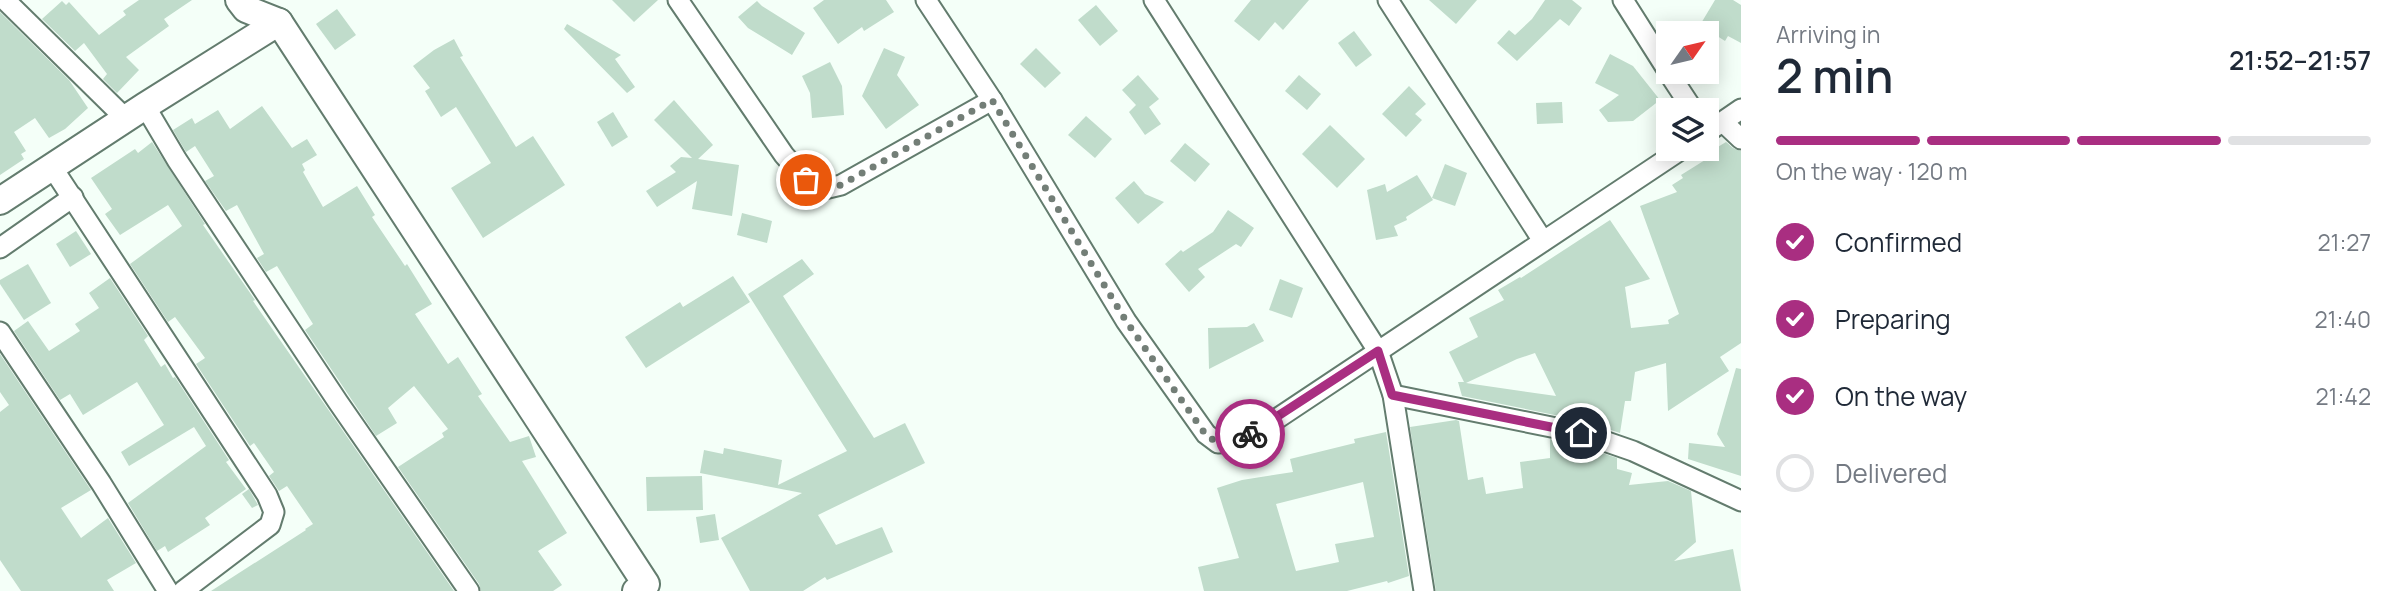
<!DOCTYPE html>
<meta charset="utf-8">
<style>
:root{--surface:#fff;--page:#f6f6f7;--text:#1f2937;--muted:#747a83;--line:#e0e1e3;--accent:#a92e81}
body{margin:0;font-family:Manrope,sans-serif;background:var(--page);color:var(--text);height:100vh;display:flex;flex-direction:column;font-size:26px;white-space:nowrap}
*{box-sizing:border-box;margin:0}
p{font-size:23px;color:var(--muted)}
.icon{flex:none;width:38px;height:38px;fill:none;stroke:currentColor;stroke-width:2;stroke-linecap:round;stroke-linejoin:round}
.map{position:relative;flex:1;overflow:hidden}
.drawer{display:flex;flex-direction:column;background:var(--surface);width:665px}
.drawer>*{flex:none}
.needle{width:46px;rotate:56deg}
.fabs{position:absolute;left:1656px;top:21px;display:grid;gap:14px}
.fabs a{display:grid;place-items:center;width:63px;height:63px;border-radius:0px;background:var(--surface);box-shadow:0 4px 18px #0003;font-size:35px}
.pin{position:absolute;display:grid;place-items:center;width:60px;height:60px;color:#fff;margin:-30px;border:4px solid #fff;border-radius:50%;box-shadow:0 2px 7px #0007}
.courier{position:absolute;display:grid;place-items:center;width:70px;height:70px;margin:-35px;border:5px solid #a92e81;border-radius:50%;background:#fff;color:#222;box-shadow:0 2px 9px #0007}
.overview em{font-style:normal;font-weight:600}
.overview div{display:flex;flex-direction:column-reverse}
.overview{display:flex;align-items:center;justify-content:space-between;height:119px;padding:0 35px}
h1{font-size:46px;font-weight:600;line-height:52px}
.bar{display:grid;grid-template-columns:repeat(4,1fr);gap:10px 7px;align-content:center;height:84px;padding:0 35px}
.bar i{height:9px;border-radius:5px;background:var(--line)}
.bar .active{background:var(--accent)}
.bar p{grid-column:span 4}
ol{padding:0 35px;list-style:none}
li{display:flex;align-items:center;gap:21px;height:77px}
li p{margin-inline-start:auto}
li .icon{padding:7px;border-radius:50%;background:var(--accent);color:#fff;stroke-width:4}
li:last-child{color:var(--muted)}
li i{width:38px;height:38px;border:4px solid var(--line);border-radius:50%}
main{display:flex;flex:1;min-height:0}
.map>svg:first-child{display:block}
.building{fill:#c0dccb;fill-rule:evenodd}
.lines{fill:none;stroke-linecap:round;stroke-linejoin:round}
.street-casing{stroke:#637c6e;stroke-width:23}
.secondary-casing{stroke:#637c6e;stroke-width:30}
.street{stroke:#fff;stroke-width:19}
.secondary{stroke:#fff;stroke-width:26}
.done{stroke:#737e77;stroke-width:7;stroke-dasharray:0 12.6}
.route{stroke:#a92e81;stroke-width:9}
</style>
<main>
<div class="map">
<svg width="1741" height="591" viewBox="0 0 1741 591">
<rect width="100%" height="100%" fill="#f4fff8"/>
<!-- building -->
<g class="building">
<path d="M 139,0 L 192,0 L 164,19 L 169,26 L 126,57 L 139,70 L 117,93 L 103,79 L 107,74 L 84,43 L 75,51 L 42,19 L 62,1 L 66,5 L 69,2 L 99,35 L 126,15 L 123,11 Z"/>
<path d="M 612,0 L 658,0 L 634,22 Z"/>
<path d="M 824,0 L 886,0 L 894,12 L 864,31 L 862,27 L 838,44 L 813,8 Z"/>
<path d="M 1251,0 L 1309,0 L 1283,30 L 1275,22 L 1259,41 L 1234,21 Z"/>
<path d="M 1429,0 L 1477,0 L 1456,24 Z"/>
<path d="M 1545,0 L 1572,0 L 1582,8 L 1569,26 L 1560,19 L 1517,61 L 1497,43 L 1509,30 L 1515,35 L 1532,19 Z"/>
<path d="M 1715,0 L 1733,0 L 1741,5 L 1741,43 L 1728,36 L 1725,41 L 1700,25 Z"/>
<path d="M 757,1 L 762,6 L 805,33 L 792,55 L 748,28 L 738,17 Z"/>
<path d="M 1096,5 L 1118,31 L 1100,46 L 1078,20 Z"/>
<path d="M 337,9 L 356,35 L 335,50 L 316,24 Z"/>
<path d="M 0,12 L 69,80 L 88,108 L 65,129 L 49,138 L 35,118 L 14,132 L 26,151 L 21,154 L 24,159 L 0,175 Z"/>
<path d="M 567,24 L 621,55 L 615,59 L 635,87 L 627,93 L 564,29 Z"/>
<path d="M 1354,31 L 1372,55 L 1356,67 L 1338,43 Z"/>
<path d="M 454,39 L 463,56 L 460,57 L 516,147 L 533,136 L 565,185 L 483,238 L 451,188 L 491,163 L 456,107 L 441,117 L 425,91 L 430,88 L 413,66 L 434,50 Z"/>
<path d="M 884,48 L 905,57 L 897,75 L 919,105 L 886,129 L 862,96 Z"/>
<path d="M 1036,48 L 1061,73 L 1045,88 L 1020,64 Z"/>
<path d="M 1610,54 L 1633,66 L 1660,100 L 1633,121 L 1608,122 L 1599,110 L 1619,95 L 1595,83 Z"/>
<path d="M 830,62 L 842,86 L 844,115 L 812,118 L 810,93 L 802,76 Z"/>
<path d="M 1138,75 L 1159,99 L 1149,107 L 1161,124 L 1145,135 L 1129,112 L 1136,105 L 1122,90 Z"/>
<path d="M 1299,75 L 1321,94 L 1307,110 L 1285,91 Z"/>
<path d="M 1409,86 L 1426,104 L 1415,114 L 1422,120 L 1406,137 L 1382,114 Z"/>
<path d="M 674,100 L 713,145 L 698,159 L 739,165 L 732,216 L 692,209 L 697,181 L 657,207 L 646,191 L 676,172 L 670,166 L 681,157 L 692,158 L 654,120 Z"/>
<path d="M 1562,102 L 1563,123 L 1537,124 L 1536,103 Z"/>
<path d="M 262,106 L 292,148 L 307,139 L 317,155 L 302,164 L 305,170 L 303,172 L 323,207 L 357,186 L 375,215 L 372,217 L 405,266 L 407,264 L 432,304 L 415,314 L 448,364 L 458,357 L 482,394 L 478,396 L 510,442 L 529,436 L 536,457 L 522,461 L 567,533 L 538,551 L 562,585 L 553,591 L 481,591 L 479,584 L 398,467 L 444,437 L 442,433 L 448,429 L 414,386 L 388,408 L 397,423 L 376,436 L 305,330 L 313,324 L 277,266 L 266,272 L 257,258 L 264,254 L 237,205 L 226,211 L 205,181 L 214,176 L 195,146 L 186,152 L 173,130 L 192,118 L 195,124 L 218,110 L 230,129 Z"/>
<path d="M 613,112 L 628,137 L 612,147 L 597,122 Z"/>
<path d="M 1086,116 L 1112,139 L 1095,158 L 1068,135 Z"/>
<path d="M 1330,125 L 1365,159 L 1337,188 L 1302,154 Z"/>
<path d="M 152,142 L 205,224 L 203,225 L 255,300 L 253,301 L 454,591 L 211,591 L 306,530 L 305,529 L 313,524 L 287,486 L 279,491 L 269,476 L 274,472 L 254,443 L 250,446 L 196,364 L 205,358 L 175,317 L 168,322 L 130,264 L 182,226 L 168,205 L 120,235 L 105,214 L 112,209 L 91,178 L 135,149 L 138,153 Z"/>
<path d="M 1726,142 L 1733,148 L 1741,151 L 1741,343 L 1720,357 L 1729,371 L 1668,411 L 1666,363 L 1635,372 L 1631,401 L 1625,401 L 1620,433 L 1584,421 L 1462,396 L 1458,382 L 1464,382 L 1449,352 L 1478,337 L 1469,318 L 1504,300 L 1498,290 L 1520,277 L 1521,278 L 1610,220 L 1650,279 L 1625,287 L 1631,328 L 1669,324 L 1668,320 L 1679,314 L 1640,206 L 1677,192 L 1672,185 L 1683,178 L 1681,175 L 1705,160 L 1703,156 ZM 1535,353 L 1556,396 L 1466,383 L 1517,359 Z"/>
<path d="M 1185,143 L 1210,164 L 1195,182 L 1170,161 Z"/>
<path d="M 1445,164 L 1467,173 L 1455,206 L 1432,198 Z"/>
<path d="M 1417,175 L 1433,200 L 1406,217 L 1407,220 L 1394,226 L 1398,236 L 1376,240 L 1367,190 L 1385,184 L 1387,192 Z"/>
<path d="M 1134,181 L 1145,194 L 1164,202 L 1138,224 L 1115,198 Z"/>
<path d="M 1228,210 L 1254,228 L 1241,247 L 1236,244 L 1198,269 L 1205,277 L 1189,292 L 1165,264 L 1181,250 L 1183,252 L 1213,232 Z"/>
<path d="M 742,213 L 772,221 L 767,243 L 737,235 Z"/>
<path d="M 76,231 L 91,254 L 70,267 L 56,244 Z"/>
<path d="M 802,259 L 814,274 L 783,296 L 874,438 L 905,423 L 925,463 L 818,515 L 836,545 L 882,527 L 893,552 L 827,580 L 825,577 L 803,591 L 750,591 L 721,538 L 802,493 L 700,473 L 704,450 L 723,454 L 724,448 L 782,460 L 778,485 L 847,451 L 748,294 Z"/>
<path d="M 28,264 L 51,303 L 24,320 L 0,284 L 0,280 Z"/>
<path d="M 733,276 L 750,302 L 646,368 L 625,337 L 680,302 L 683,307 Z"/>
<path d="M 110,278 L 148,336 L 144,340 L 161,367 L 165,364 L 173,378 L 175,377 L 229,460 L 226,462 L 246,489 L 205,518 L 210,525 L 168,552 L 165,546 L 157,551 L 128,503 L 206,446 L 194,427 L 129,466 L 121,452 L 164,425 L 137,382 L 83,415 L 70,394 L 60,400 L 14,331 L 28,321 L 49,351 L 80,331 L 75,324 L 99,308 L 89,293 Z"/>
<path d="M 1280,279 L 1303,288 L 1292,318 L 1269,310 Z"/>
<path d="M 1254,323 L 1264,341 L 1209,369 L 1208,328 L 1247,327 Z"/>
<path d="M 0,354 L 91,490 L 61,508 L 81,538 L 108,518 L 136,563 L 107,580 L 114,591 L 21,591 L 0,560 L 0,412 L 9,405 L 0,392 Z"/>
<path d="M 1736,368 L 1741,369 L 1741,476 L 1688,459 L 1689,443 L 1725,447 L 1717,434 Z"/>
<path d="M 1456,420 L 1459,421 L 1468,480 L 1483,477 L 1486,494 L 1523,488 L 1520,462 L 1550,458 L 1550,439 L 1578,445 L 1617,458 L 1617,469 L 1632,473 L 1629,485 L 1668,481 L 1691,491 L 1696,542 L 1674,561 L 1733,549 L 1741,591 L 1436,591 L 1410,427 Z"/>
<path d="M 1386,432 L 1409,576 L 1388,583 L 1387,581 L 1347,591 L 1204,591 L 1198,567 L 1239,558 L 1217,488 L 1242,480 L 1293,472 L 1290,459 L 1355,443 L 1354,439 ZM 1363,482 L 1374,537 L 1335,544 L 1339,562 L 1296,571 L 1276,504 Z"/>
<path d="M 702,476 L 703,510 L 647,511 L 646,477 Z"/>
<path d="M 249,489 L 258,505 L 252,508 L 242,494 Z"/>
<path d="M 715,514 L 719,540 L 700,543 L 696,517 Z"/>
</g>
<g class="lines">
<defs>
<g id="street">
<path d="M 5,0 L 126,119"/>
<path d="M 678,0 L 784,155 L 806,180 L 820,190 L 841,185 L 992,100"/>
<path d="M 926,0 L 992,100 L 1126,321 L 1206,434 L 1218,443 L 1236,442 L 1266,426 L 1682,149"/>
<path d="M 1154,0 L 1378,351 L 1393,395 L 1424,591"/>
<path d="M 1388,0 L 1543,241"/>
<path d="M 1623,0 L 1668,71"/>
<path d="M 1668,72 L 1693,110"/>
<path d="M 145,106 L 177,160 L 338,402 L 469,591"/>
<path d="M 1723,122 L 1741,139"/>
<path d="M 1706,133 L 1741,109"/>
<path d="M 52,167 L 267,495 L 274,512 L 270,525 L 183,591"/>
<path d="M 0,248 L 73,197"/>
<path d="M 0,332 L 101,483 L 168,591"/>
<path d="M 1393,395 L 1581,433 L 1633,451 L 1741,501"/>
</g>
<g id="secondary">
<path d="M 239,0 L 246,9 L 279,22 L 646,584 L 636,591"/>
<path d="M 0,201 L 145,106 L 279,22"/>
</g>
</defs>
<!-- street casing -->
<use href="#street" class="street-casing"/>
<!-- secondary casing -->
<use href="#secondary" class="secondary-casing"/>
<!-- street -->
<use href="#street" class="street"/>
<!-- secondary -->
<use href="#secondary" class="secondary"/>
</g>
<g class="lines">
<!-- done -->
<path class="done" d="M 806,180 L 820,190 L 841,185 L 992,100 L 1126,321 L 1206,435 L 1218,443 L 1236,442 L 1250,434"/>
<!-- route -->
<path class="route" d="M 1250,434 L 1378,351 L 1392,395 L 1581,433"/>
</g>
</svg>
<div class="fabs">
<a><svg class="needle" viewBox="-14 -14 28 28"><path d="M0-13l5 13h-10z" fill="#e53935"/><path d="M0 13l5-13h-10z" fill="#747a83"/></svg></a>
<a><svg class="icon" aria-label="layers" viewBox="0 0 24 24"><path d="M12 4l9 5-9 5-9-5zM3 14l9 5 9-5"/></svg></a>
</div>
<div class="pin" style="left:806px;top:180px;background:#ea580c"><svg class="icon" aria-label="bag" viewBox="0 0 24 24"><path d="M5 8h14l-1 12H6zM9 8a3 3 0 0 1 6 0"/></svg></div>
<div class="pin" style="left:1581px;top:433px;background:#1f2937"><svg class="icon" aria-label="home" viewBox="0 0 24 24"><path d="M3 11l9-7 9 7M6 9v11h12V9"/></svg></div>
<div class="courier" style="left:1250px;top:434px"><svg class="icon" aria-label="bike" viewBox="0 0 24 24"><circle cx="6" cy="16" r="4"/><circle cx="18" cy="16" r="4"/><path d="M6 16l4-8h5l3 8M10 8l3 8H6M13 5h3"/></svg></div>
</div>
<section class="drawer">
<div class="overview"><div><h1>2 min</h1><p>Arriving in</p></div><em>21:52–21:57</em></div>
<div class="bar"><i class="active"></i><i class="active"></i><i class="active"></i><i></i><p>On the way · 120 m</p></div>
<ol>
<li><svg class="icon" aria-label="check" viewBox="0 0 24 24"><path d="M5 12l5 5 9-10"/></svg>Confirmed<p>21:27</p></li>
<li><svg class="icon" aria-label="check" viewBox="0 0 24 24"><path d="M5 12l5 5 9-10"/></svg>Preparing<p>21:40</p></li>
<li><svg class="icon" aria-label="check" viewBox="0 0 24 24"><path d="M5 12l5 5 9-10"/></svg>On the way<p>21:42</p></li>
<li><i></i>Delivered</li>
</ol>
</section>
</main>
